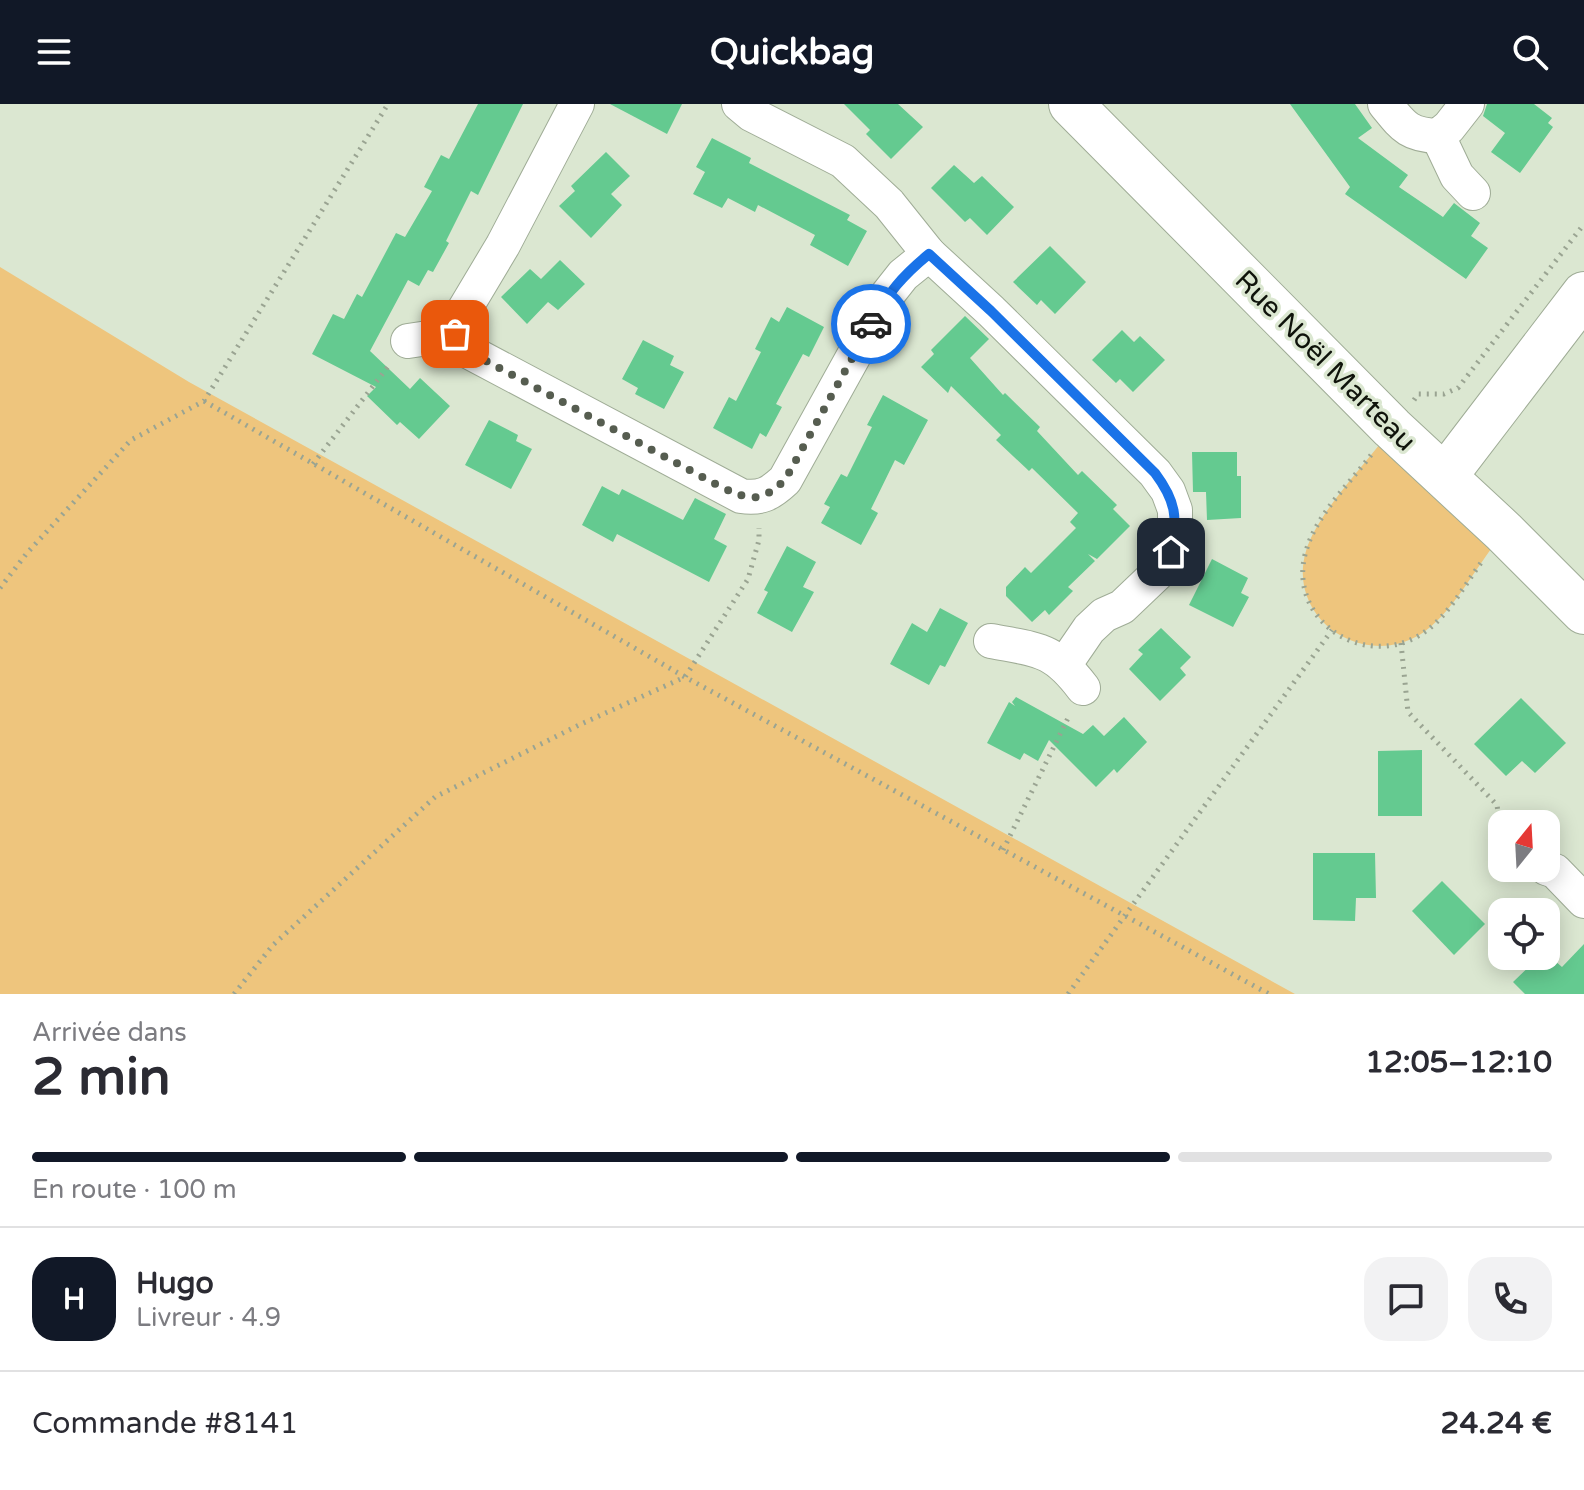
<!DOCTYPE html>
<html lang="fr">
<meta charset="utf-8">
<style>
:root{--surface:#fff;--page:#f2f2f3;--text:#2b2b33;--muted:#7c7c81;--line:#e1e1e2;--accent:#111827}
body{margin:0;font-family:"Varela Round",sans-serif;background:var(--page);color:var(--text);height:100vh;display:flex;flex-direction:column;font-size:30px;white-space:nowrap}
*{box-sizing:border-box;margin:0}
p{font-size:26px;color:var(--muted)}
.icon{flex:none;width:44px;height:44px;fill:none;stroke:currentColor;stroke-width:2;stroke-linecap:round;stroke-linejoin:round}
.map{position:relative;height:890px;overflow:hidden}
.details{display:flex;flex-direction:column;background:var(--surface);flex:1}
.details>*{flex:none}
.needle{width:52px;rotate:18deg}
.fabs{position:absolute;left:1488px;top:706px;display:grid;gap:16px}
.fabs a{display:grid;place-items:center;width:72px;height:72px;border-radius:16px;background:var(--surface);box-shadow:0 4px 20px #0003;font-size:40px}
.pin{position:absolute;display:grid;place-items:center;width:68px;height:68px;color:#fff;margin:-34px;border-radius:16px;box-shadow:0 4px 12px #0006}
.courier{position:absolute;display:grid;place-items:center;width:80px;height:80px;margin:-40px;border:6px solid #1a73e8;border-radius:50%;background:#fff;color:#222;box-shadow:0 2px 10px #0007}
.summary em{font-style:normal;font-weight:700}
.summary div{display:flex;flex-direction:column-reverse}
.summary{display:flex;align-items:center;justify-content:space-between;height:136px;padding:0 32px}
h1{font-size:52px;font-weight:700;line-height:60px}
.bar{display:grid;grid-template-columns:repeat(4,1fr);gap:12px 8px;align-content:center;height:96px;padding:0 32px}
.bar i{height:10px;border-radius:6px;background:var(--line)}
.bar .selected{background:var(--accent)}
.bar p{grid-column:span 4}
.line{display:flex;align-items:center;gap:20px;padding:0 32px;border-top:2px solid var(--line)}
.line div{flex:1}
.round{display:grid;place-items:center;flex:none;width:84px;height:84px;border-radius:24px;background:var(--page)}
header{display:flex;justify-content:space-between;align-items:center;height:104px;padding:0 32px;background:var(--accent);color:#fff;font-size:36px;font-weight:700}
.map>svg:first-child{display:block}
.green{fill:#eec57d}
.building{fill:#64ca90}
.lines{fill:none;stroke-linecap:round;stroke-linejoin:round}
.street-casing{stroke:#9fac96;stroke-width:36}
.secondary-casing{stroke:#9fac96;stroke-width:46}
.path{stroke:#9aa492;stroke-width:5;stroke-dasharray:2 6;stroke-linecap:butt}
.street{stroke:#fff;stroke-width:34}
.secondary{stroke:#fff;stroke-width:44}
.done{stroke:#565d50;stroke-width:8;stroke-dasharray:0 14.4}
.route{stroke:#1a73e8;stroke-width:10}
.labels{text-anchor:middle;stroke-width:7;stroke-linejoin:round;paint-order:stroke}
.street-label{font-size:28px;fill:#0f130b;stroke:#dbe7d1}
</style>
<header><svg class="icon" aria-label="menu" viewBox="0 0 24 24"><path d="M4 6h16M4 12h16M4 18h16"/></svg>Quickbag<svg class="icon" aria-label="search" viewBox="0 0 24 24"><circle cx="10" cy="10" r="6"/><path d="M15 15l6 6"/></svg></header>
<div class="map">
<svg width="1584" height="890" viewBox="0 0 1584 890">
<rect width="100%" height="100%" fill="#dbe7d1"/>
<!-- green -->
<g class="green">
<path d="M 0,163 L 189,278 L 1295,890 L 0,890 Z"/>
<path d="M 1383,336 L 1491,445 C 1472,471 1448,513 1421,530 C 1363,566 1286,515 1306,447 C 1316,412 1360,366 1383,336 Z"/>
</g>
<!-- building -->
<g class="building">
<path d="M 478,0 L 523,0 L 478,91 L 471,87 L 446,137 L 449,139 L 433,168 L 428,166 L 419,182 L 408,176 L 370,247 L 410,285 L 420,274 L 450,302 L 419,335 L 400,318 L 397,321 L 367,292 L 376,283 L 312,250 L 333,210 L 344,215 L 357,190 L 362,193 L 396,129 L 405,133 L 432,87 L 424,83 L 441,51 L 449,55 Z"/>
<path d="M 610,0 L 682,0 L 667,30 Z"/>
<path d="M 844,0 L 898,0 L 923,23 L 891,55 L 866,30 L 870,26 Z"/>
<path d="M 1290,0 L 1355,0 L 1372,24 L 1358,34 L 1408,71 L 1399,83 L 1443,113 L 1454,99 L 1480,119 L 1471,132 L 1488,144 L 1466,175 L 1345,90 L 1350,83 Z"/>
<path d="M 1487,0 L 1534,0 L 1552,14 L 1548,19 L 1553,23 L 1520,69 L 1491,48 L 1505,29 L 1483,12 Z"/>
<path d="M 712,34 L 751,54 L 749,59 L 850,111 L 847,116 L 867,127 L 848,162 L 810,141 L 815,131 L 758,101 L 755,108 L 728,94 L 722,104 L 693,90 L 705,68 L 696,63 Z"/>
<path d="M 606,48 L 630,72 L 611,90 L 622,101 L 591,134 L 559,102 L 575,87 L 571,82 Z"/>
<path d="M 954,61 L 974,79 L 982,72 L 1014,103 L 987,131 L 970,114 L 965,118 L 931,84 Z"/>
<path d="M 1050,142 L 1086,178 L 1055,210 L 1041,196 L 1037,201 L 1013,178 Z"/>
<path d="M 560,156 L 585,180 L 558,206 L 548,198 L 527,220 L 501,193 L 530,165 L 541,175 Z"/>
<path d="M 787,203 L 824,223 L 809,253 L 803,250 L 776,300 L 782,303 L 766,333 L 760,329 L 752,345 L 713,324 L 729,293 L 736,297 L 761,248 L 755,245 L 771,213 L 779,218 Z"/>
<path d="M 965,212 L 989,235 L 970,254 L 1003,291 L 1005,289 L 1040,323 L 1037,327 L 1078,371 L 1082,367 L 1117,401 L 1113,405 L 1130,422 L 1097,455 L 1088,450 L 1095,457 L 1068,483 L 1073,487 L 1049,511 L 1045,506 L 1032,518 L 1006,492 L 1006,483 L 1025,463 L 1031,469 L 1076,424 L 1070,418 L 1078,409 L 1032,364 L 1029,367 L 996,336 L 1001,331 L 951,282 L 948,289 L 921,263 L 934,250 L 931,246 Z"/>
<path d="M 1122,226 L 1134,238 L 1140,232 L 1165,256 L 1133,288 L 1120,275 L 1116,279 L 1092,256 Z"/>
<path d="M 643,236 L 674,252 L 670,261 L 684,268 L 664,305 L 635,290 L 638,284 L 622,275 Z"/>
<path d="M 883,291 L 928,316 L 904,361 L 895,356 L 871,405 L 878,409 L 861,441 L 821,419 L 830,403 L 824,400 L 841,370 L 847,373 L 872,323 L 867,321 Z"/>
<path d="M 489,316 L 518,331 L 516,337 L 532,345 L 511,385 L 465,361 Z"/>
<path d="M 1192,348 L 1237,348 L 1237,372 L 1241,372 L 1241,414 L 1207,416 L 1206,388 L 1193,388 Z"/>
<path d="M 602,382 L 619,391 L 622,385 L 683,416 L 695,394 L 726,410 L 714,435 L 727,442 L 709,478 L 617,430 L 613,438 L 582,421 Z"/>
<path d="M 787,442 L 816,458 L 803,483 L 814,488 L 792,528 L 757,509 L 768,488 L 764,486 Z"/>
<path d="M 1212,455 L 1248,474 L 1241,489 L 1249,493 L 1233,523 L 1189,501 Z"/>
<path d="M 940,504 L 968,519 L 945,563 L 940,561 L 929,581 L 890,560 L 912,519 L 927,528 Z"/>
<path d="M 1161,524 L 1191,553 L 1180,564 L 1186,571 L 1160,597 L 1129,565 L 1143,550 L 1138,546 Z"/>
<path d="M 1016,593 L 1083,630 L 1093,621 L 1104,632 L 1124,613 L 1147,638 L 1117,669 L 1114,665 L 1096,683 L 1049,636 L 1038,657 L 1024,649 L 1020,656 L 987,639 L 1009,598 L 1015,602 L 1012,598 Z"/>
<path d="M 1521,594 L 1566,639 L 1535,669 L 1522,657 L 1506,672 L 1474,640 Z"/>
<path d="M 1422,646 L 1422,712 L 1378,712 L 1378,647 Z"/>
<path d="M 1313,749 L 1375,749 L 1376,794 L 1356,794 L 1355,817 L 1313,816 Z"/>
<path d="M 1442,777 L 1485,820 L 1454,851 L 1412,807 Z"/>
<path d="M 1584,840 L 1584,890 L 1525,890 L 1513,878 L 1540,852 L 1546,852 L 1546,849 L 1562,863 Z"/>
</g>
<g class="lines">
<defs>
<g id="street">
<path d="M 577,0 L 503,141 L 460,213 L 455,230 L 464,245 L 741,392 C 761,395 770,390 785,376 L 888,190 L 903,171 L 929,150"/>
<path d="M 739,0 L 751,10 L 843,57 L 889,100 L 929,150 L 991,207 L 1155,369 L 1168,387 L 1175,406 L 1175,426 L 1171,448 L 1164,463 L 1122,503 L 1104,511 L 1089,525 L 1065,560"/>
<path d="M 1385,0 C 1403,22 1408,31 1438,32 L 1449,23 L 1467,0"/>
<path d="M 1438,32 L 1457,72 L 1473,89"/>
<path d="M 408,237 L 455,230"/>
<path d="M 991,537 C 1038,546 1053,544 1083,584"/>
<path d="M 1546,764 L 1555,767 L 1584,797"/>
</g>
<g id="secondary">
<path d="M 1071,0 L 1392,324 L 1504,428 L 1584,508"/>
<path d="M 1445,372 L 1584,190"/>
</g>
</defs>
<!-- street casing -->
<use href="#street" class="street-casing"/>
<!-- secondary casing -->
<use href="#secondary" class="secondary-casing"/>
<!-- path -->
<g class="path">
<path d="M 1414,296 L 1418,290 L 1444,290 L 1458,284 L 1584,120"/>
<path d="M 204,297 L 685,573 L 1269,890"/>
<path d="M 1371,351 C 1349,380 1316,411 1306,447 C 1286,515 1362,566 1420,531 C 1447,515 1465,480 1483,456"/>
<path d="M 313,360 L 390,260"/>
<path d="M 0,484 L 27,449 L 131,336 L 204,297 L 388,0"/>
<path d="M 1401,539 L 1408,608 L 1497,701 L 1502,737"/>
<path d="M 1003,746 L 1070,610"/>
<path d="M 234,890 L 273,841 L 435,693 L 579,621 L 685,573 L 748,475 L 759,436 L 759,424"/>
<path d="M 1068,890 L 1332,526"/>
</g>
<!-- street -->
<use href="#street" class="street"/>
<!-- secondary -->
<use href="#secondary" class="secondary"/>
</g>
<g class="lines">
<!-- done -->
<path class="done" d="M 455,230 L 464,245 L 723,384 C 752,397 761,398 785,376 L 871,220"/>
<!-- route -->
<path class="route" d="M 871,220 C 888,189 902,172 929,150 L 991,207 L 1155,369 C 1176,397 1178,414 1171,448"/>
</g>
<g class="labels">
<!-- street labels -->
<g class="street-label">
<text transform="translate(1326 256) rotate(45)" y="10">Rue Noël Marteau</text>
</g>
</g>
</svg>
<div class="fabs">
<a><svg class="needle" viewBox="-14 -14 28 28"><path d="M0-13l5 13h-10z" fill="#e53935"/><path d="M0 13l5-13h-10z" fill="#7c7c81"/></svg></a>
<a><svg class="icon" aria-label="locate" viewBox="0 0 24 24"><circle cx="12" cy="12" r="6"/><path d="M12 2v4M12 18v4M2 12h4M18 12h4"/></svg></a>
</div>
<div class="pin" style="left:455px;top:230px;background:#ea580c"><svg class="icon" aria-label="bag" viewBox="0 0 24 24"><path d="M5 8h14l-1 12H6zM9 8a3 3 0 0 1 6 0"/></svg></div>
<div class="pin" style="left:1171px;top:448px;background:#1f2937"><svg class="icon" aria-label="home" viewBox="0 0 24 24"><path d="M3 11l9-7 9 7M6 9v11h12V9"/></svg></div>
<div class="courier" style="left:871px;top:220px"><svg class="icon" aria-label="car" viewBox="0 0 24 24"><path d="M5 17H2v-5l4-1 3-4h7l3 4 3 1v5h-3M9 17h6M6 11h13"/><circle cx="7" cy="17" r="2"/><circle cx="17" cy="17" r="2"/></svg></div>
</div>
<section class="details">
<div class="summary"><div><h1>2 min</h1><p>Arrivée dans</p></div><em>12:05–12:10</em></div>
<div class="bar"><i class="selected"></i><i class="selected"></i><i class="selected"></i><i></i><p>En route · 100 m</p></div>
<div class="line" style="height:144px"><b class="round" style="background:var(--accent);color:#fff">H</b><div><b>Hugo</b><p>Livreur · 4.9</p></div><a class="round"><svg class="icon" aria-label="chat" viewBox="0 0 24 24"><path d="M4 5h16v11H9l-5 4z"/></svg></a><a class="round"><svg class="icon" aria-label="phone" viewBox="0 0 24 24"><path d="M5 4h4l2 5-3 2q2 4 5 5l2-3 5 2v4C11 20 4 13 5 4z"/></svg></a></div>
<div class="line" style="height:104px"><div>Commande #8141</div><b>24.24 €</b></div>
</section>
